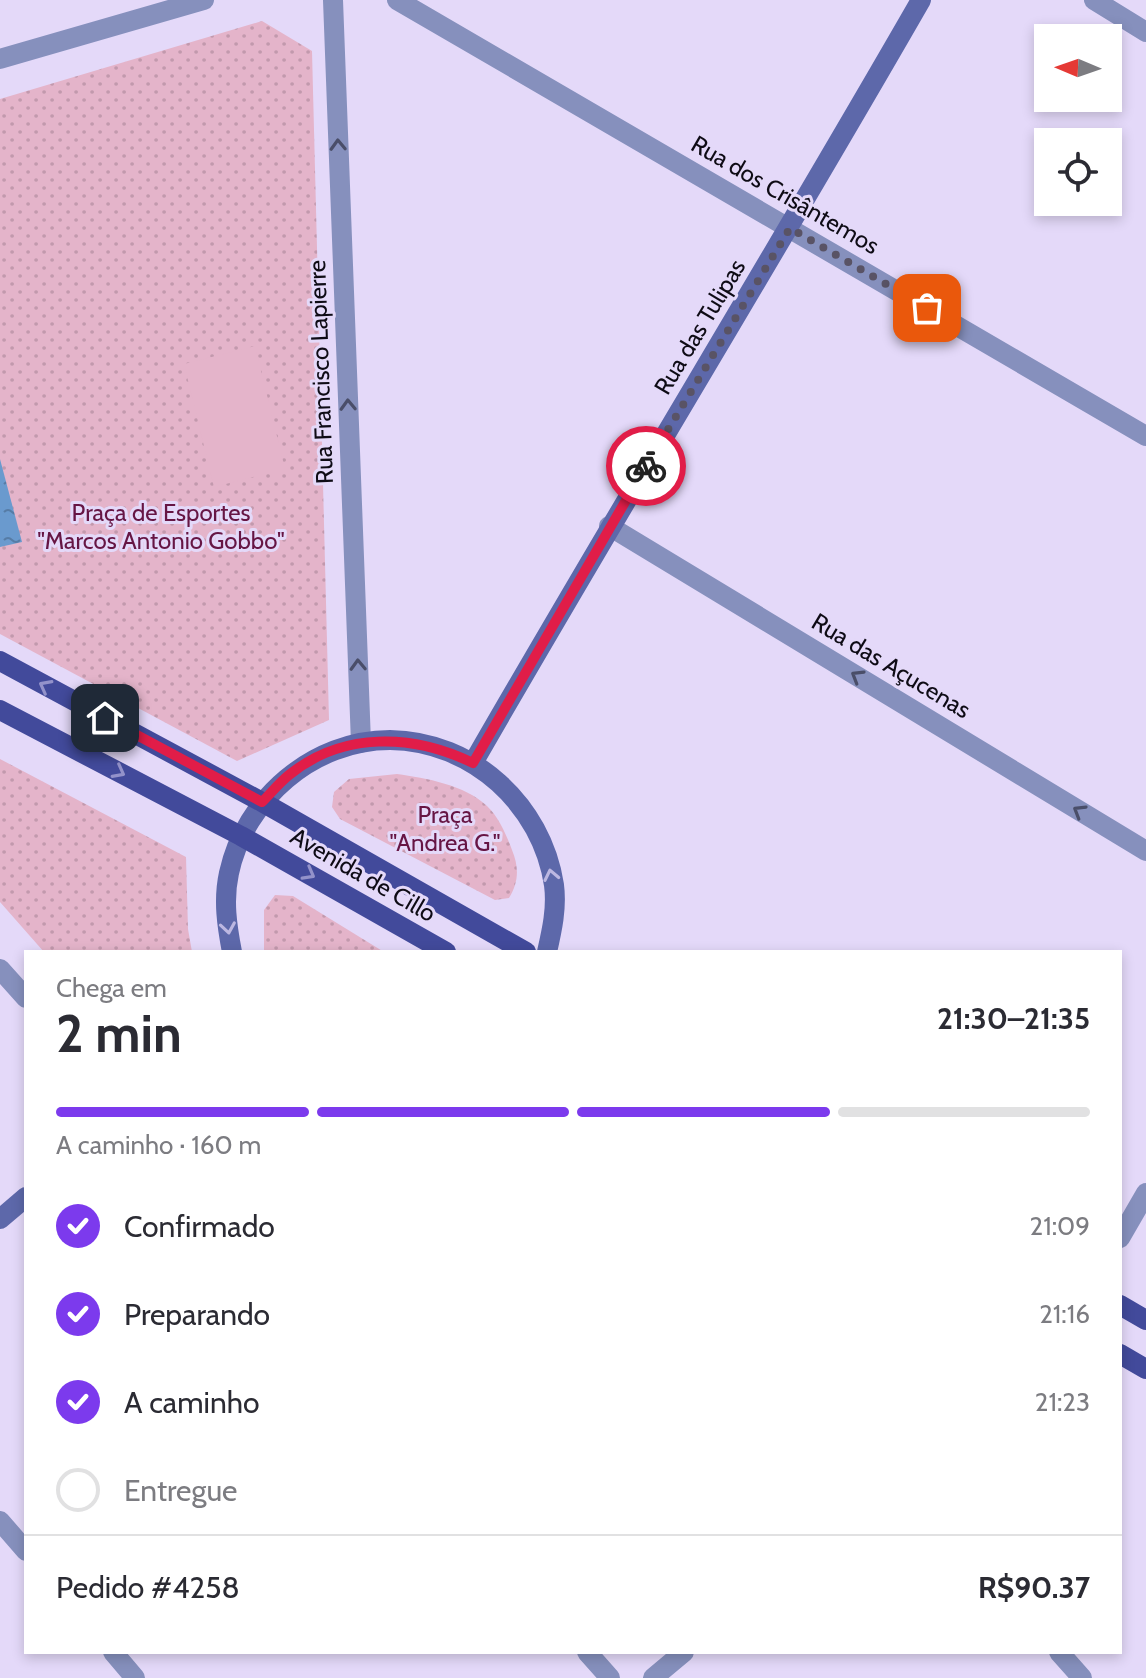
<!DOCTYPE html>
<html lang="pt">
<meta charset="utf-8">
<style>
:root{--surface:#fff;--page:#f7f7f7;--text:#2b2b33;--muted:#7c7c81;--line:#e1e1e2;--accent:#7c3aed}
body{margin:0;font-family:Cabin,sans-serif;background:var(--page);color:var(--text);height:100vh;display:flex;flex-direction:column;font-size:30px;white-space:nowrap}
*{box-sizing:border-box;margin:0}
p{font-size:26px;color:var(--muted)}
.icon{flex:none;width:44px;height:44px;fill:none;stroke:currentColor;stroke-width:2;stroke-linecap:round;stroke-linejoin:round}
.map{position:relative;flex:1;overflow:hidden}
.side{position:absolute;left:24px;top:950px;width:1098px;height:704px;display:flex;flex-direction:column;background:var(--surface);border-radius:0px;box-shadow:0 4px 12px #0003}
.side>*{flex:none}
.needle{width:52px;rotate:272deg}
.buttons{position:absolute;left:1034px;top:24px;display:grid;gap:16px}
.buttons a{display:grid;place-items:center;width:88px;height:88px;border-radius:0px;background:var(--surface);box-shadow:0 4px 12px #0003;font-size:40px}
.pin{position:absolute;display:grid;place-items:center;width:68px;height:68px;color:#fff;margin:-34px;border-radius:16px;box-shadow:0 4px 12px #0006}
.courier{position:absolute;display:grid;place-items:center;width:80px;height:80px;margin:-40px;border:6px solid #e11d48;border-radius:50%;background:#fff;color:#222;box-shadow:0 2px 10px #0007}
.head em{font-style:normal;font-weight:800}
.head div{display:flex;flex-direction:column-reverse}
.head{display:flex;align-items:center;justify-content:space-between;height:136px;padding:0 32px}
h1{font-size:52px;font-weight:800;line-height:60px}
.bar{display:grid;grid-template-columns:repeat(4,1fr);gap:12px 8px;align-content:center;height:96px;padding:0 32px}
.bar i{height:10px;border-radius:6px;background:var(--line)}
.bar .selected{background:var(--accent)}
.bar p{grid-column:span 4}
.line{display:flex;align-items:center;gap:20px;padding:0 32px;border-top:2px solid var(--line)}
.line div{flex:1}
ol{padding:0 32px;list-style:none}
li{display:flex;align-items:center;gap:24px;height:88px}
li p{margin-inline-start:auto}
li .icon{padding:8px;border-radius:50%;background:var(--accent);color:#fff;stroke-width:4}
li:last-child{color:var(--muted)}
li i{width:44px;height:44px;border:4px solid var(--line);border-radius:50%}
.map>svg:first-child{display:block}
.park{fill:url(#park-dots)}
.pitch{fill:#e4b4ca}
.water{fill:url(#water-ripples)}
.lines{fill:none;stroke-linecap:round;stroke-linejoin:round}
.minor{stroke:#8690bd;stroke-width:20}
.secondary{stroke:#5d68aa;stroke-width:20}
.primary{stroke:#424a9b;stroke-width:20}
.oneway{stroke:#4a4e69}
.oneway2{stroke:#9392ca}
.oneway3{stroke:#bcb7e1}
.done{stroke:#595365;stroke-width:8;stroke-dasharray:0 14.4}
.route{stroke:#e11d48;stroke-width:10}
.labels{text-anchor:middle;stroke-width:6;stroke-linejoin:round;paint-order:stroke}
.street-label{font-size:24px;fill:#0e0b15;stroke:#e4d9f9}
.park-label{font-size:24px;fill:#661544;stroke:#e4d9f9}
</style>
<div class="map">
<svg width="1146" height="1678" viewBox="0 0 1146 1678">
<defs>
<pattern id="park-dots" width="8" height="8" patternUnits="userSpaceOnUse" patternTransform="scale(2)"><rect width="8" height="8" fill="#e4b4ca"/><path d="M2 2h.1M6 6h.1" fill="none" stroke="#c299ad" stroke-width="1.8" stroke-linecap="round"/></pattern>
<pattern id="water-ripples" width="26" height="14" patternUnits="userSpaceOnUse" patternTransform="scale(2)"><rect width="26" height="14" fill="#6a9ace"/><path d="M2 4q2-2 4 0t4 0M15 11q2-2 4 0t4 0" fill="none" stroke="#567ca6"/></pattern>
</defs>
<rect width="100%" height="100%" fill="#e4d9f9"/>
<!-- park -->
<g class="park">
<path d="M 262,21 L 312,51 L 329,720 L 237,761 L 0,634 L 0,99 Z"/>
<path d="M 0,759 L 186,857 L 188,929 L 192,952 L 44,952 L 0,902 Z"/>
<path d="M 397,774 C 426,778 465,785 487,806 C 498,816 507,836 512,850 C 519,867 519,882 509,898 L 495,900 L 340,819 L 332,807 L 334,792 L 349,779 Z"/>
<path d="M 275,895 L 293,896 L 384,952 L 264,952 L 264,910 Z"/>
</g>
<!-- pitch -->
<path class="pitch" d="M 255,346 L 285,469 L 214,487 L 184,364 Z"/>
<!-- water -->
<path class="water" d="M 0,459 L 22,542 L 0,547 Z"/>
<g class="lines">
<!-- minor -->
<g class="minor">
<path d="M 333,0 L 361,743"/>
<path d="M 397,0 L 1146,436"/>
<path d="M 1094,0 L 1146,32"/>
<path d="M 0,59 L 204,0"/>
<path d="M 609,526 L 1146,851"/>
<path d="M 0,969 L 26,998"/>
<path d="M 1120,1238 L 1146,1193"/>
<path d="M 0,1521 L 26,1551"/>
<path d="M 113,1652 L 135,1678"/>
<path d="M 587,1652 L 610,1678"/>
<path d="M 1059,1652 L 1082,1678"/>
<path d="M 653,1678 L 684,1652"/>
</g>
<!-- secondary -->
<g class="secondary">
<path d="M 473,763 C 620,507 774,256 921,0"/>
<path d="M 232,952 C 227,926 223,900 229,873 C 245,799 313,740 390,740 C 473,741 542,805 554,885 C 557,908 552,930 547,952"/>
<path d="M 0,1219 L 26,1197"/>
</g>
<!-- primary -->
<g class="primary">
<path d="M 0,661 L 262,802 L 526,952"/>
<path d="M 0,710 L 241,836 L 446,952"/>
<path d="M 1120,1305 L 1146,1320"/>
<path d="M 1120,1354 L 1146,1369"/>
</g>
</g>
<!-- one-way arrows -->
<defs><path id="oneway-chevron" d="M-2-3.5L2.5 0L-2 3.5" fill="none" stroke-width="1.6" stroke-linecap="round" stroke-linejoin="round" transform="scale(2)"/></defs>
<g class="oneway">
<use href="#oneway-chevron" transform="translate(338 145) rotate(-92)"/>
<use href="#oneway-chevron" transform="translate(348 405) rotate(-92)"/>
<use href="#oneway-chevron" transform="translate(358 665) rotate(-92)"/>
<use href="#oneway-chevron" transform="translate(857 676) rotate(-149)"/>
<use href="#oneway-chevron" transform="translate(1079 811) rotate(-149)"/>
</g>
<g class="oneway2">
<use href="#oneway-chevron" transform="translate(45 686) rotate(-152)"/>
<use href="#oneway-chevron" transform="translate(119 772) rotate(28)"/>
<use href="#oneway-chevron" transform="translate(309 874) rotate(29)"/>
</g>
<g class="oneway3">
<use href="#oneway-chevron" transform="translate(551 875) rotate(-102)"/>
<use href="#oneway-chevron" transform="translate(228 928) rotate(81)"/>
</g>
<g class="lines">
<!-- done -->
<path class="done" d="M 646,466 L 790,228 L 927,308"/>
<!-- route -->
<path class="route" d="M 105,718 L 262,802 C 271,793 279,783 289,775 C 343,731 413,734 473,763 L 646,466"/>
</g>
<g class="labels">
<!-- street labels -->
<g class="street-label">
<text transform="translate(785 195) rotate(30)" y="8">Rua dos Crisântemos</text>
<text transform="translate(700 327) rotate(-59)" y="8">Rua das Tulipas</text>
<text transform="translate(321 372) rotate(-92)" y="8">Rua Francisco Lapierre</text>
<text transform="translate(891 666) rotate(31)" y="8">Rua das Açucenas</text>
<text transform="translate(363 875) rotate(30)" y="8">Avenida de Cillo</text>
</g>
<!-- park labels -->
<g class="park-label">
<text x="161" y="521">Praça de Esportes<tspan x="161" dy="28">"Marcos Antonio Gobbo"</tspan></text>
<text x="445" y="823">Praça<tspan x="445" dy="28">"Andrea G."</tspan></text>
</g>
</g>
</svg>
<div class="buttons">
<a><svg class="needle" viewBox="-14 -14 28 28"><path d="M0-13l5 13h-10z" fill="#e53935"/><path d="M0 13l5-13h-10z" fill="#7c7c81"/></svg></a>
<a><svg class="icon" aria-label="locate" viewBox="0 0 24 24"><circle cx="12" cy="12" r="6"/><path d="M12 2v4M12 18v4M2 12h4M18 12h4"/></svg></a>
</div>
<div class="pin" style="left:927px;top:308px;background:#ea580c"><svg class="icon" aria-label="bag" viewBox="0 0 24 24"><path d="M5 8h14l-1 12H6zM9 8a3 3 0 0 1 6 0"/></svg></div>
<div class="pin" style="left:105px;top:718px;background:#1f2937"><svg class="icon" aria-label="home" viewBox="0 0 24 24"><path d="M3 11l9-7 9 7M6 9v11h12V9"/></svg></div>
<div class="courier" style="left:646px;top:466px"><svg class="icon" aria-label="bike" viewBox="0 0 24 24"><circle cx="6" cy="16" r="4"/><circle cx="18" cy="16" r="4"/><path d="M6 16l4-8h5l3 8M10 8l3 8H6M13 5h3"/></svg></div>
<section class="side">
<div class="head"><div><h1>2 min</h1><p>Chega em</p></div><em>21:30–21:35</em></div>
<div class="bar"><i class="selected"></i><i class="selected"></i><i class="selected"></i><i></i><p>A caminho · 160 m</p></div>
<ol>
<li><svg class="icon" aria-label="check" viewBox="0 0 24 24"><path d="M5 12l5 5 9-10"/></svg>Confirmado<p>21:09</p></li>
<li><svg class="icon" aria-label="check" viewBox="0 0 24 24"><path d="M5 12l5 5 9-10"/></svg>Preparando<p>21:16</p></li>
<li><svg class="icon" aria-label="check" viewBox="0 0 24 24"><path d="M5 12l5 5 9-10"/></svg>A caminho<p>21:23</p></li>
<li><i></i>Entregue</li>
</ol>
<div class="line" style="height:104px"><div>Pedido #4258</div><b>R$90.37</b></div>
</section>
</div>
